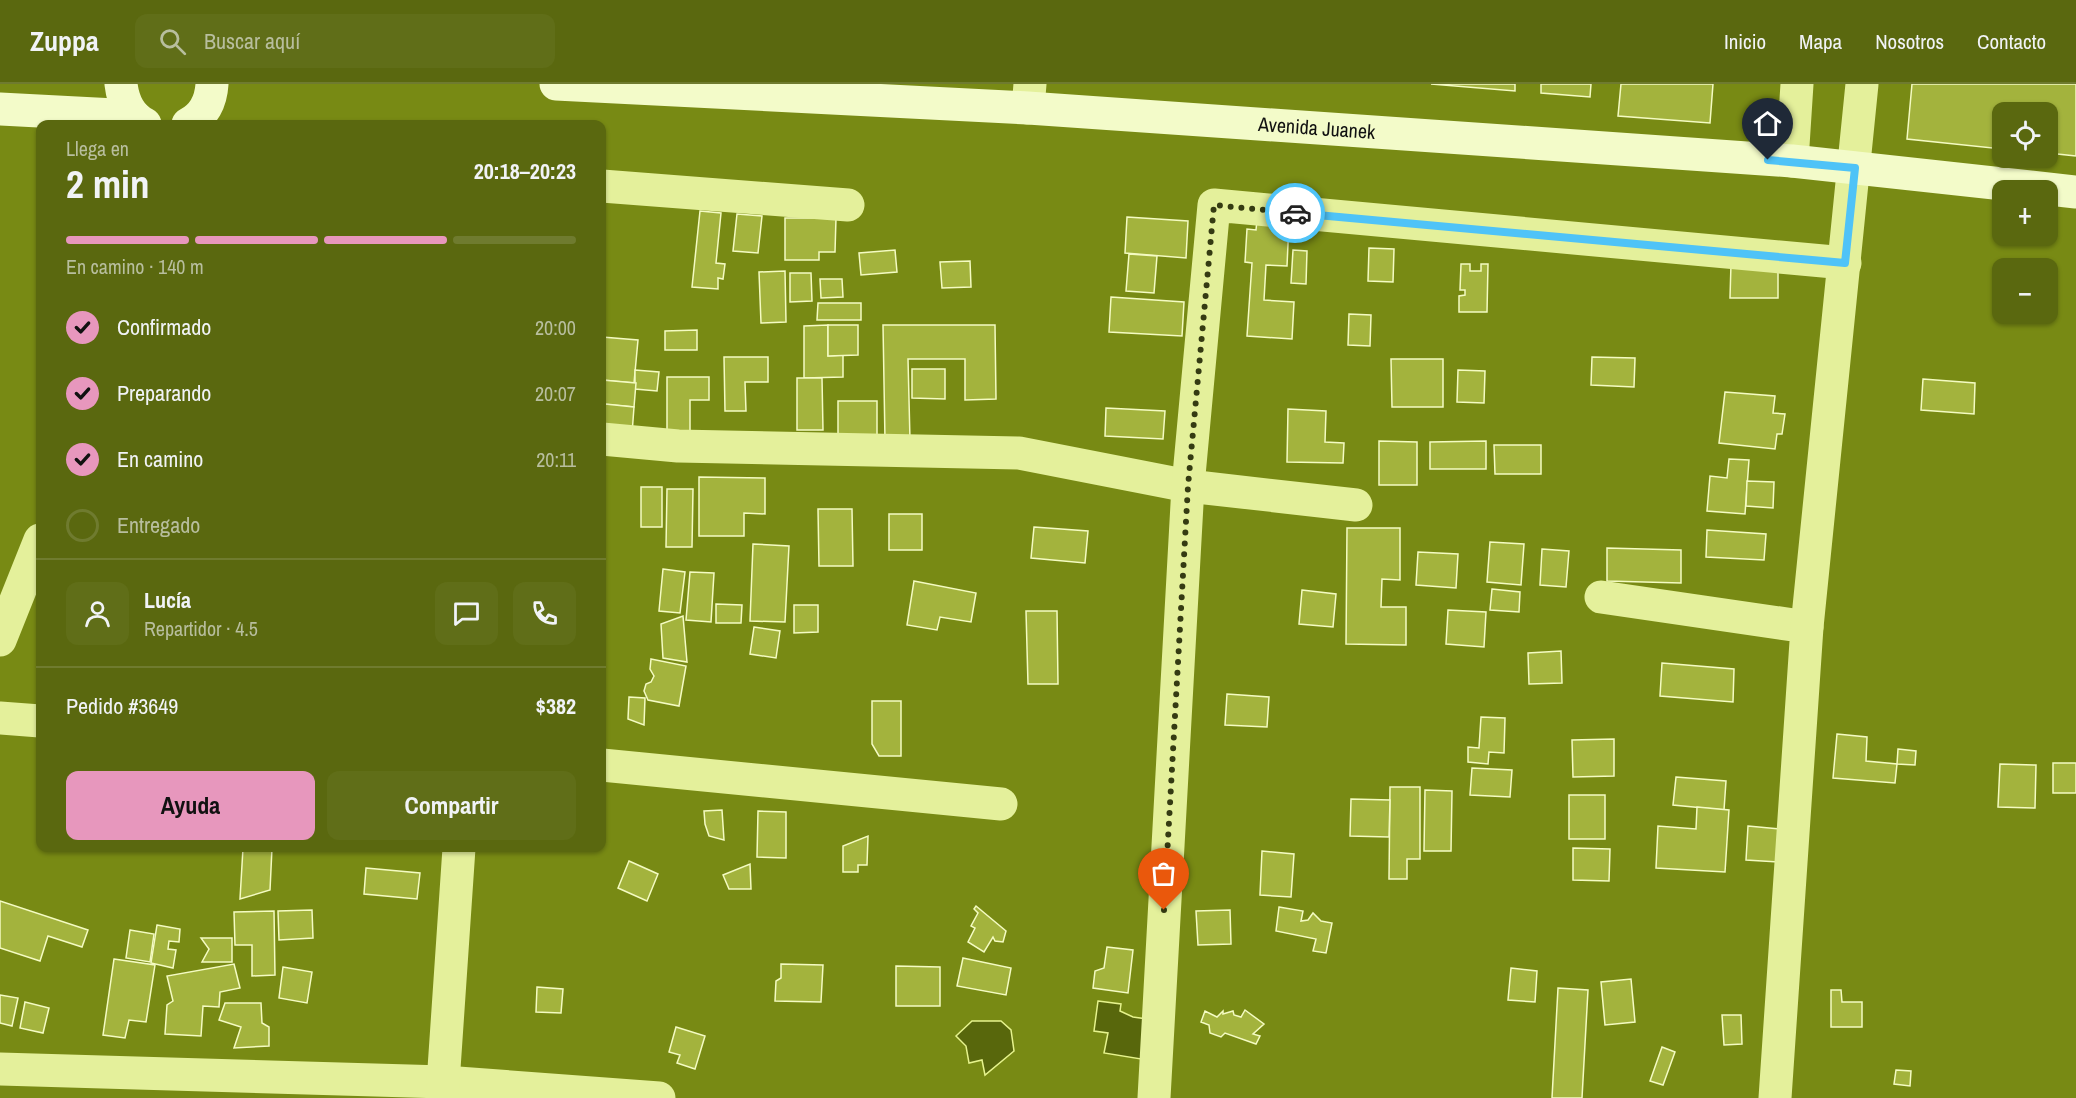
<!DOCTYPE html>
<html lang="es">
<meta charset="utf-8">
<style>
:root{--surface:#5a680f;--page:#606e18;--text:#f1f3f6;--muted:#b8be9e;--line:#6f7b2f;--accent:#e797bd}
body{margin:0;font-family:"Archivo Narrow",sans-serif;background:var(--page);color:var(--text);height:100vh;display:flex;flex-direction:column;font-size:22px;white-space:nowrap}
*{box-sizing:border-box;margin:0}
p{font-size:20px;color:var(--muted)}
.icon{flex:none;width:33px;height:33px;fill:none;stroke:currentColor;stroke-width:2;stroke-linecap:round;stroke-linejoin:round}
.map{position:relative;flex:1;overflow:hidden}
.sheet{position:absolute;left:36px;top:36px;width:570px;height:732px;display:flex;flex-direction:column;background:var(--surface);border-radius:12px;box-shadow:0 2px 4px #0004}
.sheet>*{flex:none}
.tools{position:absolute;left:1992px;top:18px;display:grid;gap:12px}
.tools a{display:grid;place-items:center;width:66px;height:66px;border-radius:12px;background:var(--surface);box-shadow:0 2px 4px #0004;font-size:30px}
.pin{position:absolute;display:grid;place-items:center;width:51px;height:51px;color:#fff;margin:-62px -26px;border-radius:50% 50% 50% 0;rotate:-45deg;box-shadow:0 0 6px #0007}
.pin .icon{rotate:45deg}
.courier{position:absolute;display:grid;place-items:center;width:60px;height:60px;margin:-30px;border:4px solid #4fc3f7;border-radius:50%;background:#fff;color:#222;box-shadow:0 2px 8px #0007}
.overview em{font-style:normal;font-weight:700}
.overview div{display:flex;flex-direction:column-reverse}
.overview{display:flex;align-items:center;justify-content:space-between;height:102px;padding:0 30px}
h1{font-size:39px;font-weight:700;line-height:45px}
.bar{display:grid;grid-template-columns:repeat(4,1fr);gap:9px 6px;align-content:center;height:72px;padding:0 30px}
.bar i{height:8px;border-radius:4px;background:var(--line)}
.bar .on{background:var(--accent)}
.bar p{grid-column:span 4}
.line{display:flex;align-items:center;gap:15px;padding:0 30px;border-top:2px solid var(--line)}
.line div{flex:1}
.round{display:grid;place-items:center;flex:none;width:63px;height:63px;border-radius:12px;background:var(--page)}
ol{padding:0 30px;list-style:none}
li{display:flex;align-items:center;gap:18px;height:66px}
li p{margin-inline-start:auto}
li .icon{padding:6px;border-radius:50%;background:var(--accent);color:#111;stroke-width:4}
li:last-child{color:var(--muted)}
li i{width:33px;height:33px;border:3px solid var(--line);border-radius:50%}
.cta{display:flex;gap:12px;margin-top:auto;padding:12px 30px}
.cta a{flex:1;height:69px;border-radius:12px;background:var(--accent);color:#111;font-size:24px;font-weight:700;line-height:69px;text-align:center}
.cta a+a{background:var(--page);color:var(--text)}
header{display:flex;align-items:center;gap:36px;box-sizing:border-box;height:84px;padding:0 30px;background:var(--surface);border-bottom:2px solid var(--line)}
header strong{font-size:28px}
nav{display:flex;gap:33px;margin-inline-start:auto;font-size:21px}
.search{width:420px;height:54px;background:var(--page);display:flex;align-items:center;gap:15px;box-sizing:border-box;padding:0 21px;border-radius:12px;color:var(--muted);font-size:22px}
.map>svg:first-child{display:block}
.water{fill:#58670c;stroke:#e6f38d;stroke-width:1.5}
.building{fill:#a3b33d;stroke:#f4fbc2;stroke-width:1.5}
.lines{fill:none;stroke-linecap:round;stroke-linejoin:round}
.street{stroke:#e4f09b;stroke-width:33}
.secondary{stroke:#f3fbc9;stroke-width:33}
.done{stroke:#353b12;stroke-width:6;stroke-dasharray:0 10.8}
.route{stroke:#4fc3f7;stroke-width:8}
.labels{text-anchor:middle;stroke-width:4.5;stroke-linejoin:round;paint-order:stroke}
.street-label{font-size:20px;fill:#111;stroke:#788a14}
</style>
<header>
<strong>Zuppa</strong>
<div class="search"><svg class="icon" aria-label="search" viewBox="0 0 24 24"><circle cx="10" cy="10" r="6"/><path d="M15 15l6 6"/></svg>Buscar aquí</div>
<nav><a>Inicio</a><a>Mapa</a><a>Nosotros</a><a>Contacto</a></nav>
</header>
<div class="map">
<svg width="2076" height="1014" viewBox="0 0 2076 1014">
<rect width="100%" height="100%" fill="#788a14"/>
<!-- water -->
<g class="water">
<path d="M 1098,917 L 1121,920 L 1120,927 L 1133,933 L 1154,936 L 1147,976 L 1104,969 L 1108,949 L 1094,947 Z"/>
<path d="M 972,937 L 1001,937 L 1011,946 L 1014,967 L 985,991 L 982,976 L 969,979 L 966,962 L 956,952 Z"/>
</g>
<!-- building -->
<g class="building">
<path d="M 1431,0 L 1515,0 L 1515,7 Z"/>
<path d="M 1541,0 L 1591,0 L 1590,13 L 1541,9 Z"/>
<path d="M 1621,0 L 1713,0 L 1710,39 L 1618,32 Z"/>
<path d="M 1912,0 L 2076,0 L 2076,72 L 2048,69 L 2048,28 L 2002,28 L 2002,65 L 1907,55 Z"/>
<path d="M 700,127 L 721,129 L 716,179 L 725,180 L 723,195 L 718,194 L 718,205 L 692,203 Z"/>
<path d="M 737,130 L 762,132 L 758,169 L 733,167 Z"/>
<path d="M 1127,133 L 1188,137 L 1186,174 L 1125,169 Z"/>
<path d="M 785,134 L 836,134 L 835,168 L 819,168 L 819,176 L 785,176 Z"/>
<path d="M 1257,136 L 1289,138 L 1287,182 L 1266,181 L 1264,216 L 1294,218 L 1292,255 L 1247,252 L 1252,179 L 1245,178 L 1247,145 L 1256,146 Z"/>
<path d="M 1369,164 L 1394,165 L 1393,198 L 1368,197 Z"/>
<path d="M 895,166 L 897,188 L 861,191 L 859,169 Z"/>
<path d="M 1293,166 L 1307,167 L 1306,200 L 1291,199 Z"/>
<path d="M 1129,170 L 1157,172 L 1154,209 L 1126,207 Z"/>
<path d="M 970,177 L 971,203 L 942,204 L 940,178 Z"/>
<path d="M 1461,180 L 1470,180 L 1470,187 L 1481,187 L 1481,180 L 1488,180 L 1487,228 L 1459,228 L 1459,212 L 1465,211 L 1465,206 L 1460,206 Z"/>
<path d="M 1731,180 L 1778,181 L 1778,214 L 1730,214 Z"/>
<path d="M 785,187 L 786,238 L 761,239 L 759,188 Z"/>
<path d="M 790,189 L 811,189 L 812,217 L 790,218 Z"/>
<path d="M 820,195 L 842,195 L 843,213 L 821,214 Z"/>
<path d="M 1111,213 L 1184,218 L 1182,252 L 1109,248 Z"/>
<path d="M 818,219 L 861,219 L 861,236 L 817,236 Z"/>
<path d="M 1349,230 L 1371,231 L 1370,262 L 1348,261 Z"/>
<path d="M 828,241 L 828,272 L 843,271 L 843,293 L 804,294 L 804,242 Z"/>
<path d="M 828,241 L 858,241 L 858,271 L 828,272 Z"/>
<path d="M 883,241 L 995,241 L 996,315 L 965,316 L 965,275 L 908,275 L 910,356 L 885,356 Z"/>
<path d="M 697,246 L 697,266 L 665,266 L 665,247 Z"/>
<path d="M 602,253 L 638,256 L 634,299 L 602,296 Z"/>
<path d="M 724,273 L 768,273 L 768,298 L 745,298 L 746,327 L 725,327 Z"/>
<path d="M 1592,273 L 1635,274 L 1634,303 L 1591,301 Z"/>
<path d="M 1391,275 L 1443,275 L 1443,323 L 1392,323 Z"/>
<path d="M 912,285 L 945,285 L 945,315 L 912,314 Z"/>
<path d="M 635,286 L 659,288 L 657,307 L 635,305 Z"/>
<path d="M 1458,286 L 1485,287 L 1484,319 L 1457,318 Z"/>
<path d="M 667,293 L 709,293 L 709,316 L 690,316 L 690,347 L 667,347 Z"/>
<path d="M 797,294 L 822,294 L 823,346 L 797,346 Z"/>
<path d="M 1923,295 L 1975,299 L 1974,330 L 1921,326 Z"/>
<path d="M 602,296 L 636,299 L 634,323 L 602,320 Z"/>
<path d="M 1725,308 L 1775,312 L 1773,329 L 1785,330 L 1782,350 L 1777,350 L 1775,365 L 1719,359 Z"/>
<path d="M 838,317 L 877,317 L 877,357 L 838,356 Z"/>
<path d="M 605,320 L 634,323 L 632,350 L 602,347 Z"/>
<path d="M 1106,324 L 1165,327 L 1163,355 L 1105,352 Z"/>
<path d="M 1288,325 L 1326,327 L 1325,358 L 1344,359 L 1343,379 L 1287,378 Z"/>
<path d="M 1379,357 L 1417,358 L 1417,401 L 1379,401 Z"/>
<path d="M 1486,357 L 1486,385 L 1430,385 L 1430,358 Z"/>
<path d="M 1494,361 L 1541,361 L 1541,390 L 1495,390 Z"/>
<path d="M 1729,375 L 1749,376 L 1745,430 L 1707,427 L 1710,392 L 1727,394 Z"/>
<path d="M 699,393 L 765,394 L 765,430 L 744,429 L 744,452 L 699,452 Z"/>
<path d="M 1747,397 L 1774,398 L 1773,424 L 1746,422 Z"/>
<rect x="641" y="403" width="21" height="40"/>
<path d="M 667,405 L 693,405 L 692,463 L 666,463 Z"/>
<path d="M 818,425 L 852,425 L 853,482 L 819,482 Z"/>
<rect x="889" y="430" width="33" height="36"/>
<path d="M 1034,443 L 1088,447 L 1085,479 L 1031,474 Z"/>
<path d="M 1347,444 L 1400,444 L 1400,496 L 1382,495 L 1381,523 L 1406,523 L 1406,561 L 1346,560 Z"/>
<path d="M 1707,446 L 1766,450 L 1764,476 L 1706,473 Z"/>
<path d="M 1490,458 L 1524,460 L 1521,501 L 1487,498 Z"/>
<path d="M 753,460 L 789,462 L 785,538 L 750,537 Z"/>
<path d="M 1607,464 L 1681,466 L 1681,499 L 1607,497 Z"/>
<path d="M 1542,465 L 1569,467 L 1566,503 L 1540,501 Z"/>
<path d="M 1418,468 L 1458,470 L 1456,504 L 1416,501 Z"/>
<path d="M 663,485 L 685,488 L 680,529 L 659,527 Z"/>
<path d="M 690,488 L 714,489 L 711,538 L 686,536 Z"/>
<path d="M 914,497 L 976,509 L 971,538 L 940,533 L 937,546 L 907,541 Z"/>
<path d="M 1492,505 L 1520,508 L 1519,528 L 1490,526 Z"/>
<path d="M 1302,506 L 1336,510 L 1333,543 L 1299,540 Z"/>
<rect x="602" y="512" width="2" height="20"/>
<path d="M 716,520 L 742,521 L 741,539 L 716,539 Z"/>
<path d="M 794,521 L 818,521 L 818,548 L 794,549 Z"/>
<path d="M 1448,526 L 1486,528 L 1484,563 L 1446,560 Z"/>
<path d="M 1026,527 L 1057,527 L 1058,600 L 1028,600 Z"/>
<path d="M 683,532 L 687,578 L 663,574 L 661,540 Z"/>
<path d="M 754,543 L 780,547 L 776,574 L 750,570 Z"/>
<path d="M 1561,567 L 1562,599 L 1529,600 L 1528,569 Z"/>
<path d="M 651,575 L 686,582 L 679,622 L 648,616 L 644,607 L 646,600 L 651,598 L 654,592 L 650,585 Z"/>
<path d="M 1662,579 L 1734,585 L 1733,618 L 1660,612 Z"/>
<path d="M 1227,610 L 1269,613 L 1267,643 L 1225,641 Z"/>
<path d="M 629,613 L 645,614 L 644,641 L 628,635 Z"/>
<path d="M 872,617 L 901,617 L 901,672 L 879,672 L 872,660 Z"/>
<path d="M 1481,633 L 1505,634 L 1504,669 L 1489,668 L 1488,680 L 1468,678 L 1468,663 L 1479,664 Z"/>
<path d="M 1837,650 L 1867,653 L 1866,677 L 1897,680 L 1895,699 L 1833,694 Z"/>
<path d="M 1614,655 L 1614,692 L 1573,693 L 1572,656 Z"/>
<path d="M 1898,665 L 1916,667 L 1915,681 L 1897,680 Z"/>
<rect x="2053" y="679" width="23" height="30"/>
<path d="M 2000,680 L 2036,681 L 2035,724 L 1998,723 Z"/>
<path d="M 1472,684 L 1512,686 L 1510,713 L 1470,711 Z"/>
<path d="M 1676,693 L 1726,697 L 1724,726 L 1673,721 Z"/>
<path d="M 1390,703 L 1420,703 L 1420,775 L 1407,775 L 1407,795 L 1389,795 Z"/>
<path d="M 1425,706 L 1452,707 L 1451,767 L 1424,767 Z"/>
<rect x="1569" y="711" width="36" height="44"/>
<path d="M 1351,715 L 1390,716 L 1389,753 L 1350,752 Z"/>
<path d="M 1697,723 L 1729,726 L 1725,788 L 1656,784 L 1658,742 L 1696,745 Z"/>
<path d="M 722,726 L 724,756 L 709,752 L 705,740 L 704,727 Z"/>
<path d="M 758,727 L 786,728 L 786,774 L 757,773 Z"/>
<path d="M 1748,742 L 1780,745 L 1778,778 L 1746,776 Z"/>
<path d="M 868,752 L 867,781 L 858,781 L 858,788 L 843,788 L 843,762 Z"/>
<path d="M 243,764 L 272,764 L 270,806 L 240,815 Z"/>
<path d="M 1573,764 L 1610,765 L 1609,797 L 1573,796 Z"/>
<path d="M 1262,767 L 1294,770 L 1291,813 L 1260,811 Z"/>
<path d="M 629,777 L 658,790 L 647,817 L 618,804 Z"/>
<path d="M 750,780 L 751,805 L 729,805 L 723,791 Z"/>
<path d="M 366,784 L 420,789 L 417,815 L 364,810 Z"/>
<path d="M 0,817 L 88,846 L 82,863 L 48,852 L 40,877 L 0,864 Z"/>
<path d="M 976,822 L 1006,847 L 1003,858 L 995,857 L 993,853 L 984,868 L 968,858 L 975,844 L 971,842 L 978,829 L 974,825 Z"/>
<path d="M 1279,823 L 1303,827 L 1301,837 L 1308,836 L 1313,829 L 1321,837 L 1332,839 L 1326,869 L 1313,867 L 1316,855 L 1276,847 Z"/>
<path d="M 312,826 L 313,854 L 279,856 L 278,827 Z"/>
<path d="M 1230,826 L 1231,860 L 1198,861 L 1196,827 Z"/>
<path d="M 274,827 L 275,891 L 252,892 L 252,861 L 235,861 L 234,828 Z"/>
<path d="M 157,841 L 180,845 L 179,858 L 169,857 L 168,865 L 176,866 L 173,884 L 151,879 Z"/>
<path d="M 130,846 L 154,850 L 150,878 L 126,874 Z"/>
<path d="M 201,854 L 232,854 L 232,878 L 202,878 L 209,865 Z"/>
<path d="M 1107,863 L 1133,866 L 1128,909 L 1093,904 L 1095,887 L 1104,884 Z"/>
<path d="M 963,874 L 1011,884 L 1006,911 L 957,902 Z"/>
<path d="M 114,875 L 155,881 L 146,938 L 129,936 L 125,954 L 103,951 Z"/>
<path d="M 234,880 L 240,904 L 220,908 L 219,923 L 203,922 L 201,952 L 165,950 L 167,921 L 173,917 L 167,892 Z"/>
<path d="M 781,880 L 823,881 L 821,918 L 775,917 L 776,897 L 781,894 Z"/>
<path d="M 896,882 L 940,883 L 940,922 L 896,922 Z"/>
<path d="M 283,883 L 312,888 L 307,919 L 279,914 Z"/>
<path d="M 1511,884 L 1537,887 L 1535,918 L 1508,916 Z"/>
<path d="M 1631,895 L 1635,938 L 1605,941 L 1601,898 Z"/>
<path d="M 537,903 L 563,905 L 561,929 L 536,928 Z"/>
<path d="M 1558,904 L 1588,906 L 1582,1014 L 1552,1014 Z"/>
<path d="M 1831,906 L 1841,906 L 1842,918 L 1862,918 L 1862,943 L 1831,943 Z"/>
<path d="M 0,911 L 18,914 L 12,942 L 0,939 Z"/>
<path d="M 25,918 L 49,924 L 43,949 L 20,944 Z"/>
<path d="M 225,919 L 261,919 L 262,939 L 269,943 L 269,962 L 234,964 L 241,943 L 219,936 Z"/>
<path d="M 1245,926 L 1264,940 L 1253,950 L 1260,952 L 1256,960 L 1225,949 L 1221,953 L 1210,949 L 1209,941 L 1201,938 L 1205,927 L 1217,933 L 1223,927 L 1223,930 L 1233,927 L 1234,931 L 1241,933 Z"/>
<path d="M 1722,931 L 1741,931 L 1742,960 L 1724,961 Z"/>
<path d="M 676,943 L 705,952 L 695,985 L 677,979 L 680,971 L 669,968 Z"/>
<path d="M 1662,963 L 1675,968 L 1663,1001 L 1650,997 Z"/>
<path d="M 1896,986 L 1911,987 L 1910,1002 L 1894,1000 Z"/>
</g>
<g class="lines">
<!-- street -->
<g class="street">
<path d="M 1028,24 L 1030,0"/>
<path d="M 1792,77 L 1797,0"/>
<path d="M 602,102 L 848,121"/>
<path d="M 602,355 L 678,362 L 1019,369 L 1188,402 L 1356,421"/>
<path d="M 1601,513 L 1807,543 L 1775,1014"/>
<path d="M 1807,543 L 1862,0"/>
<path d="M 0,556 L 40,456"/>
<path d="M 0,634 L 40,637"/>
<path d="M 602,681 L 1001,720"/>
<path d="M 0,985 L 444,998 L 659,1014"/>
<path d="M 442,1014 L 459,764"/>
<path d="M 1154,1014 L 1188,402 L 1214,121 L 1845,179"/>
</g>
<!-- secondary -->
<g class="secondary">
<path d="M 121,0 C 123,17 129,32 145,40"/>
<path id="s1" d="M 556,0 L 1028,24 L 1792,77 L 2076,108"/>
<path d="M 0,25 L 134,32"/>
<path d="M 188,40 C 204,32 211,17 212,0"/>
</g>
</g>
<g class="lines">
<!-- done -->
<path class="done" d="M 1164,826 L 1188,402 L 1214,121 L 1295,129"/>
<!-- route -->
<path class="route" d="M 1295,129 L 1845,179 L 1855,84 L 1768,76"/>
</g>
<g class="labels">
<!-- street labels -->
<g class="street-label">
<text dy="7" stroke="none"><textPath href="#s1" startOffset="762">Avenida Juanek</textPath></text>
</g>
</g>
</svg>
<div class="tools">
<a><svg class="icon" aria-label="locate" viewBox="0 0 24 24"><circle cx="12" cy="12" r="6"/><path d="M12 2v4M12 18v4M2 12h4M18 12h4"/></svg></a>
<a>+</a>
<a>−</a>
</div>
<div class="pin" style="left:1164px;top:826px;background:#ea580c"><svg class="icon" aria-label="bag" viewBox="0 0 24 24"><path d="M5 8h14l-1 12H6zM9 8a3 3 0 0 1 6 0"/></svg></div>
<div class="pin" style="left:1768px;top:76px;background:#1f2937"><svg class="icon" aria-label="home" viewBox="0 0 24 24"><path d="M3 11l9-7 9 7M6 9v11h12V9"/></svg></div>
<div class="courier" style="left:1295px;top:129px"><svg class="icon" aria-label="car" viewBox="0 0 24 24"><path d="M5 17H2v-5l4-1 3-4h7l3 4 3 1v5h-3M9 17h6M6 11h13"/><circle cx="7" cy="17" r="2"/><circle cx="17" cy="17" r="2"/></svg></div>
<section class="sheet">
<div class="overview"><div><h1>2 min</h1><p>Llega en</p></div><em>20:18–20:23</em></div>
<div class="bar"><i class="on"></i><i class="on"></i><i class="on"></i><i></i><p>En camino · 140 m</p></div>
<ol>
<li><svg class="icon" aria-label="check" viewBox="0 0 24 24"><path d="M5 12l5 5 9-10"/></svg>Confirmado<p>20:00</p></li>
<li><svg class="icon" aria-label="check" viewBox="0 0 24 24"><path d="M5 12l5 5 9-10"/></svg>Preparando<p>20:07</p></li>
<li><svg class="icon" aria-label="check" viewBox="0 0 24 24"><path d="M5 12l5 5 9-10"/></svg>En camino<p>20:11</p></li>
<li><i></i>Entregado</li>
</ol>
<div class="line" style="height:108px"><a class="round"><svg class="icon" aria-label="person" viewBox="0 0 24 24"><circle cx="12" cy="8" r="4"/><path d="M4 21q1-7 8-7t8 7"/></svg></a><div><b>Lucía</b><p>Repartidor · 4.5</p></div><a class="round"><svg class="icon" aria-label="chat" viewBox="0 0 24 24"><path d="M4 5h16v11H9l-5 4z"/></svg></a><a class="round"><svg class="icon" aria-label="phone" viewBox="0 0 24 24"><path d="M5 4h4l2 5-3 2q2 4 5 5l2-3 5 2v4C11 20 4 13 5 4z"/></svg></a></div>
<div class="line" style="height:78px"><div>Pedido #3649</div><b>$382</b></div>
<div class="cta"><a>Ayuda</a><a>Compartir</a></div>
</section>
</div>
